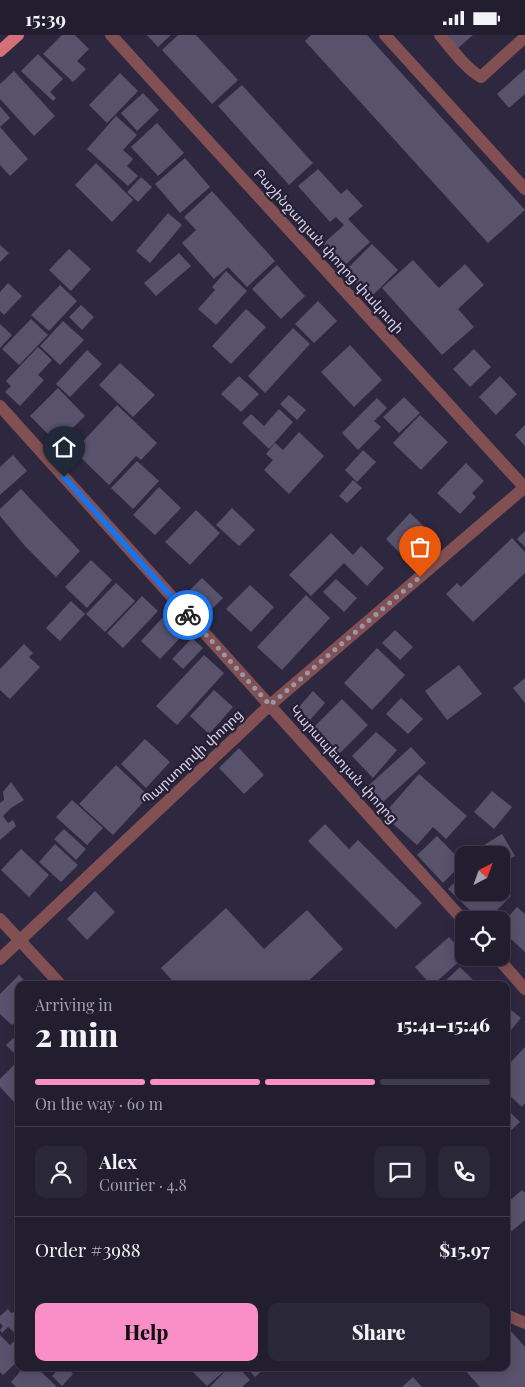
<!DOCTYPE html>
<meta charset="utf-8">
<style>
:root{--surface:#221e30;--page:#2a2738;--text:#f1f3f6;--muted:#a2a2ab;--line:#3f3c4c;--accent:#fa8fc7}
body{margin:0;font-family:"Playfair Display","Noto Sans Armenian",serif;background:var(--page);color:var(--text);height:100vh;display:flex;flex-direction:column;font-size:19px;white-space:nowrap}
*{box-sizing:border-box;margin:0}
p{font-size:16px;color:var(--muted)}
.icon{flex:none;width:28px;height:28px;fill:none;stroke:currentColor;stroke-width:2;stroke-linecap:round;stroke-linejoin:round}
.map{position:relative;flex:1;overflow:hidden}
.details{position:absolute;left:15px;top:946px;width:495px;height:390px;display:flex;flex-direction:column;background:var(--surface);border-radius:10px;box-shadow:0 2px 12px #0003,0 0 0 1px var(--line)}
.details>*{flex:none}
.needle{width:32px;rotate:41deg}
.buttons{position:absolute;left:455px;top:811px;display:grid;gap:10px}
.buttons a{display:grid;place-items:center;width:55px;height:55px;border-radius:10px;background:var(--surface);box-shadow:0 2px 12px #0003,0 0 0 1px var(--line);font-size:25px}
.pin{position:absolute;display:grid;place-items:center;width:42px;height:42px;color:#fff;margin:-51px -21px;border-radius:50% 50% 50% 0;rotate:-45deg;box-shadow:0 0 5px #0007}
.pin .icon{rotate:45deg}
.courier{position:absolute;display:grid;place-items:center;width:50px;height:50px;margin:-25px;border:4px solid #1a73e8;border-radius:50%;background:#fff;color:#222;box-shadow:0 1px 6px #0007}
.headline em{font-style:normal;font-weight:800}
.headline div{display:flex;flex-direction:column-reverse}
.headline{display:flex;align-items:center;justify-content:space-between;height:85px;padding:0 20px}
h1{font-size:32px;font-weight:800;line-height:38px}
.bar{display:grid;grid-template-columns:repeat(4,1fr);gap:8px 5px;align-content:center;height:60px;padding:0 20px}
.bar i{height:6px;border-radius:4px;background:var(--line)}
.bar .selected{background:var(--accent)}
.bar p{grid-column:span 4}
.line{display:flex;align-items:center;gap:12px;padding:0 20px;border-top:1px solid var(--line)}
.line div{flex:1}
.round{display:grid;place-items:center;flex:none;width:52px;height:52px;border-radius:10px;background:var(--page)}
.button{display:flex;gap:10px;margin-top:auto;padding:10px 20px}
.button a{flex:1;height:58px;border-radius:10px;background:var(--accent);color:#111;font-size:20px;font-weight:800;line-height:58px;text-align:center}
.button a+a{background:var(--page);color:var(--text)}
.status{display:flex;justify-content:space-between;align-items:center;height:35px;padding:0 25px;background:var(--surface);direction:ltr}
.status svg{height:14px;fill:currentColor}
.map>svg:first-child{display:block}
.building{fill:#58526d}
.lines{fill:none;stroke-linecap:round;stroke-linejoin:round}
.minor{stroke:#825053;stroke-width:12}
.major{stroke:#d56f78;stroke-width:12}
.done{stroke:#9a96a9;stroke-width:5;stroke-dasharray:0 9}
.route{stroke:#1a73e8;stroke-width:6}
.labels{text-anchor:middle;stroke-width:4.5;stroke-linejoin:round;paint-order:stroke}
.street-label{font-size:14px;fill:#d4d1e1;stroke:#241e36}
</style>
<div class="status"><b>15:39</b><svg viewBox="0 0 49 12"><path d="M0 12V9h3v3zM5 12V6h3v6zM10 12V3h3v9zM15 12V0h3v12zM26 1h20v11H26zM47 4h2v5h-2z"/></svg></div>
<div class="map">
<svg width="525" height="1352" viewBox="0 0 525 1352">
<rect width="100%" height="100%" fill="#2d2840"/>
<!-- building -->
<g class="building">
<path d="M 62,0 L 75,0 L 89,14 L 77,26 L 86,34 L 73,47 L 43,19 Z"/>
<path d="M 147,0 L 171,0 L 158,12 Z"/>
<path d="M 178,0 L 196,0 L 238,45 L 212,69 L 162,15 Z"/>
<path d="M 311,0 L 367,0 L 525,175 L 488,208 L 305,6 Z"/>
<path d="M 445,0 L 473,0 L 457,14 Z"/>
<path d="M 38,19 L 63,44 L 50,57 L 56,63 L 53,66 L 21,36 Z"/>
<path d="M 525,34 L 525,59 L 509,73 L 497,59 Z"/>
<path d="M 14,36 L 55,81 L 34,101 L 0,64 L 0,49 Z"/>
<path d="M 120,38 L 138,56 L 107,88 L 89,70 Z"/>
<path d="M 242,50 L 313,128 L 289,150 L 218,71 Z"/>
<path d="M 143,58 L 159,75 L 137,96 L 121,78 Z"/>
<path d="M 0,71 L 10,83 L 0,92 Z"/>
<path d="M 116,81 L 137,100 L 123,115 L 133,124 L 127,131 L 138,141 L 128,151 L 87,114 Z"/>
<path d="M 157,88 L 184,118 L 158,141 L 131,112 Z"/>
<path d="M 0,92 L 28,124 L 10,141 L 0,130 Z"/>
<path d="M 185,123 L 210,152 L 180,178 L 155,149 Z"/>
<path d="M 96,128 L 133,165 L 112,187 L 75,150 Z"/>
<path d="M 318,134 L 341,159 L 347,154 L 363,171 L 348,184 L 370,207 L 344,231 L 323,209 L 344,190 L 336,182 L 330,187 L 298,151 Z"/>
<path d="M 141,142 L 152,152 L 138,167 L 127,157 Z"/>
<path d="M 212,156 L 275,226 L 247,252 L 228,232 L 214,244 L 182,208 L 196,195 L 184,182 Z"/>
<path d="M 168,178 L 182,190 L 150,228 L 136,216 Z"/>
<path d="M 372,209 L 398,235 L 371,262 L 345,236 Z"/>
<path d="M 0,210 L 9,218 L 0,227 Z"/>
<path d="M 69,214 L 91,234 L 71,256 L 49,235 Z"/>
<path d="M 179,218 L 191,231 L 156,261 L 144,248 Z"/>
<path d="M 413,225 L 439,253 L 465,229 L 484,250 L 458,274 L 474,292 L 442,320 L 382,253 Z"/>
<path d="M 277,230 L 305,261 L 281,284 L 252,254 Z"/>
<path d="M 226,236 L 247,256 L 216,290 L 198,274 L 215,255 L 212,252 Z"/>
<path d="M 8,248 L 22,261 L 4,280 L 0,276 L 0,257 Z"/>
<path d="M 60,250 L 77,266 L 49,296 L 31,280 Z"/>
<path d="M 318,266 L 337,286 L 314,308 L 295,289 Z"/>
<path d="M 81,270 L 94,282 L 82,295 L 69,282 Z"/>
<path d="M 246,274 L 266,292 L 231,329 L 212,311 Z"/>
<path d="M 31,284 L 48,300 L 19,330 L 2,314 Z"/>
<path d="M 63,286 L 84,305 L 60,330 L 40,311 Z"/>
<path d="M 0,289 L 12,300 L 0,313 Z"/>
<path d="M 293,293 L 310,309 L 265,358 L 248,341 Z"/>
<path d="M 350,310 L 382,345 L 354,372 L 321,337 Z"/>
<path d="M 38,312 L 52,325 L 38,340 L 44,345 L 20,371 L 5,357 L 11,351 L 6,346 Z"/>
<path d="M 474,314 L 491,332 L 470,352 L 453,334 Z"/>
<path d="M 87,315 L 102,329 L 70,362 L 56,349 Z"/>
<path d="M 120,328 L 155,360 L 133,382 L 99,350 Z"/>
<path d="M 239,341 L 259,359 L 241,377 L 221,359 Z"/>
<path d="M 500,341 L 517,359 L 496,380 L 479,362 Z"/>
<path d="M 58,353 L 85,381 L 57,408 L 30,381 Z"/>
<path d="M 289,360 L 306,375 L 297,385 L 280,369 Z"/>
<path d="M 404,362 L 420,378 L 399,398 L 383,382 Z"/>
<path d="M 377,363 L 387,373 L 374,386 L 381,392 L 358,415 L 342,398 Z"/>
<path d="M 117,370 L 157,408 L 141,425 L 136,421 L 109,450 L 74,416 Z"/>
<path d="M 279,374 L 293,387 L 269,414 L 242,388 L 251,379 L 264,391 Z"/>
<path d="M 420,380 L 448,407 L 421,435 L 393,408 Z"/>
<path d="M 525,390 L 525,411 L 515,400 Z"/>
<path d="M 299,397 L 324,421 L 289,459 L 264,435 L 273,425 L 266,419 L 275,408 L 283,415 Z"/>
<path d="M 363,415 L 376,427 L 357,447 L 345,435 Z"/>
<path d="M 13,420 L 27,436 L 0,460 L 0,432 Z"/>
<path d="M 137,426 L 159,446 L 133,474 L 111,453 Z"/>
<path d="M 466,428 L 484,446 L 472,458 L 476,462 L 460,479 L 437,458 Z"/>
<path d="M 353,445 L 362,453 L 347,468 L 339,461 Z"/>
<path d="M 159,452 L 181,473 L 155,500 L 133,480 Z"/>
<path d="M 21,454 L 80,516 L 56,542 L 25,511 L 0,481 L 0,474 Z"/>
<path d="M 232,473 L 255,495 L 239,511 L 216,490 Z"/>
<path d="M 196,475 L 220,498 L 190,530 L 165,507 Z"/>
<path d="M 410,478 L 435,502 L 410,528 L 386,504 Z"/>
<path d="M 525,496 L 525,512 L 517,504 Z"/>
<path d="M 331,498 L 353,520 L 361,511 L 384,533 L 367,551 L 344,528 L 311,561 L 289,540 Z"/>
<path d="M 512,503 L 525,517 L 525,538 L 473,587 L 446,559 L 457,548 L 461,552 Z"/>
<path d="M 91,525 L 112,545 L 87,573 L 65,552 Z"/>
<path d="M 202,543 L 223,563 L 206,580 L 185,560 Z"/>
<path d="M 336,544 L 357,563 L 344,577 L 323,557 Z"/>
<path d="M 116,548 L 135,566 L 105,597 L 86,579 Z"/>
<path d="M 250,550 L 274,572 L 251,597 L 226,574 Z"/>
<path d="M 306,560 L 330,583 L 282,635 L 257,612 Z"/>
<path d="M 142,561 L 158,576 L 123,613 L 107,598 Z"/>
<path d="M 71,566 L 85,579 L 60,606 L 46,593 Z"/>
<path d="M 164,581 L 184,599 L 160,624 L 141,606 Z"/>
<path d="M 395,595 L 413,612 L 400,625 L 382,608 Z"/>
<path d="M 192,603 L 203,613 L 183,634 L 172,624 Z"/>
<path d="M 24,609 L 33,618 L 29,622 L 40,632 L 10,664 L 0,655 L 0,634 Z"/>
<path d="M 377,613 L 405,640 L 372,675 L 344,648 Z"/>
<path d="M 204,620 L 224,638 L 177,690 L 156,671 Z"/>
<path d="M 459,630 L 482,659 L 447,685 L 425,656 Z"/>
<path d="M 525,643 L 525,668 L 513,653 Z"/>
<path d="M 214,655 L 233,672 L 209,699 L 190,681 Z"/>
<path d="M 313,656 L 325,668 L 310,685 L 297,674 Z"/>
<path d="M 401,663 L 423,684 L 408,699 L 386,679 Z"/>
<path d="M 342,664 L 368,690 L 335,723 L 309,697 Z"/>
<path d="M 376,697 L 397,715 L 373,743 L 352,721 Z"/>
<path d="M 145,704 L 170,727 L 146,753 L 121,729 Z"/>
<path d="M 411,712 L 426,728 L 383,767 L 368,751 Z"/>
<path d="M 239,713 L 264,740 L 244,759 L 219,733 Z"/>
<path d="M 116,730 L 149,761 L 113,800 L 79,769 Z"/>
<path d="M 419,739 L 467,781 L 446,804 L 433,792 L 417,810 L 383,780 Z"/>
<path d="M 11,747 L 24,765 L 11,773 L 3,781 L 8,788 L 13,785 L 16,791 L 0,805 L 0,768 L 4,765 L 3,757 Z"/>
<path d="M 492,756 L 512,772 L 494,794 L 474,777 Z"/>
<path d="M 72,765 L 103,793 L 87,810 L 56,782 Z"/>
<path d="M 325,789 L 349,814 L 358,805 L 422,868 L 396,894 L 308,806 Z"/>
<path d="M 64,794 L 86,814 L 76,825 L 54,804 Z"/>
<path d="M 502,799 L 515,821 L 501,829 L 501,820 L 479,820 L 476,815 Z"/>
<path d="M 437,801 L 463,828 L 443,848 L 417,820 Z"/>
<path d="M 55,809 L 78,830 L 61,847 L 39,827 Z"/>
<path d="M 21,814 L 49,840 L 29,862 L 1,835 Z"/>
<path d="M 464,838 L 464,858 L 501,858 L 501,852 L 511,861 L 487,885 L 480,885 L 448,854 Z"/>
<path d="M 95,856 L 115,877 L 87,905 L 67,884 Z"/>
<path d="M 517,872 L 525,879 L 525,917 L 501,895 L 501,890 Z"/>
<path d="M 226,873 L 264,914 L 307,875 L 343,914 L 304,950 L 176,950 L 161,933 Z"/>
<path d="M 449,902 L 464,919 L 464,922 L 433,950 L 431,950 L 415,932 Z"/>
<path d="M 460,932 L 477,949 L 476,950 L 441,950 Z"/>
<path d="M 19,940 L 29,950 L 19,950 L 19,983 L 12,990 L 0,979 L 0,959 Z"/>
<path d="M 506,971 L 521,983 L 506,1001 Z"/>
<path d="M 19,998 L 19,1023 L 6,1010 Z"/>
<path d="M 525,1012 L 525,1068 L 522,1072 L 506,1057 L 506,1032 Z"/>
<path d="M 19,1025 L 19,1064 L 15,1068 L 0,1052 L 0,1044 Z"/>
<path d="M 506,1073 L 520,1087 L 506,1100 Z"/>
<path d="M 522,1155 L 525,1158 L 525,1185 L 506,1201 L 506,1169 Z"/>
<path d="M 8,1274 L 11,1278 L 19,1275 L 19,1281 L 16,1284 L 19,1287 L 19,1295 L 15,1298 L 8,1292 L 2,1298 L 0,1295 L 3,1291 L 0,1288 L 0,1281 Z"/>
<path d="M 510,1295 L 525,1312 L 525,1352 L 480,1352 L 462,1332 L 506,1332 L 506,1298 Z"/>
<path d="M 0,1300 L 10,1310 L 19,1302 L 19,1325 L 3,1340 L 0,1337 Z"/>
<path d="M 24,1332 L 36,1332 L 57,1352 L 16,1352 L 11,1347 Z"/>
<path d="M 61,1332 L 67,1332 L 73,1339 L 62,1351 L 52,1341 Z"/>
<path d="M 188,1332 L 229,1332 L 207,1351 Z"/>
<path d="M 229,1332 L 238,1332 L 250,1345 L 242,1352 L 210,1352 Z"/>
<path d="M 246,1332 L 266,1332 L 255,1342 Z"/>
<path d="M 413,1342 L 422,1352 L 402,1352 Z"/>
</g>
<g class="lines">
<!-- minor -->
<g class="minor">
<path d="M 111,0 L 525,453"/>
<path d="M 385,0 L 525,154"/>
<path d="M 440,0 C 452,14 465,33 481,42 L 524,3"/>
<path d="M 0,371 L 464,886"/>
<path d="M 0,884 L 61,950"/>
<path d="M 497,922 L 525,954"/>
<path d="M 0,924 L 270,670 L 525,452"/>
<path d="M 506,1280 L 525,1288"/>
</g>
<!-- major -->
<path class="major" d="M 0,16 L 18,0"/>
</g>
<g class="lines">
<!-- done -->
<path class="done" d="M 188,580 L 270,670 L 420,542"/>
<!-- route -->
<path class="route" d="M 64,442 L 188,580"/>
</g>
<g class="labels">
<!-- street labels -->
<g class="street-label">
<text transform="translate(329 216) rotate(48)" y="5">Բաշինջաղյան փողոց փակուղի</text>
<text transform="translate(192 722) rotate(-43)" y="5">Պարսողովի փողոց</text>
<text transform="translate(344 729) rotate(48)" y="5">Կարապետյան փողոց</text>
</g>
</g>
</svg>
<div class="buttons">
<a><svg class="needle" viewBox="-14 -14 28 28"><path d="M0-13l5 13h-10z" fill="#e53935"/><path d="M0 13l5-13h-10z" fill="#a2a2ab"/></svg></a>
<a><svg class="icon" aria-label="locate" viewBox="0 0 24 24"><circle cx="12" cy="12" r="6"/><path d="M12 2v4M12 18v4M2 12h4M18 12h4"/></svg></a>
</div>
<div class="pin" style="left:420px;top:542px;background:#ea580c"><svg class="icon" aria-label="bag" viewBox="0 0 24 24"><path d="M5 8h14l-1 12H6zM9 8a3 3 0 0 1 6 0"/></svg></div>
<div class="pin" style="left:64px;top:442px;background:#1f2937"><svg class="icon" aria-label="home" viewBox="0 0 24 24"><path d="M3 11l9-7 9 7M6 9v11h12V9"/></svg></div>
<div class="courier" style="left:188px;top:580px"><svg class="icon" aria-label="bike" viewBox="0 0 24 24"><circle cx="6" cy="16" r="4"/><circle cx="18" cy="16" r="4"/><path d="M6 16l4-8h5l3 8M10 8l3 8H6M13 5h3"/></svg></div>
<section class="details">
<div class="headline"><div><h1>2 min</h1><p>Arriving in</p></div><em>15:41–15:46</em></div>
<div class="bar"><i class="selected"></i><i class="selected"></i><i class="selected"></i><i></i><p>On the way · 60 m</p></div>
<div class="line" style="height:90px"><a class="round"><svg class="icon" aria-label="person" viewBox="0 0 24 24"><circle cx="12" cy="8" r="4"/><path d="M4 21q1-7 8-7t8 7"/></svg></a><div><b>Alex</b><p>Courier · 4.8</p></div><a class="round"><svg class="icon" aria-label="chat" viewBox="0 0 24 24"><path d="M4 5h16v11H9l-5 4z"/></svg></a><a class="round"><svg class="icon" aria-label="phone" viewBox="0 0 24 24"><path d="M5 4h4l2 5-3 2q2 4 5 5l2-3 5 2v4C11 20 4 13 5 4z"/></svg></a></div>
<div class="line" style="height:65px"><div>Order #3988</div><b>$15.97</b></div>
<div class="button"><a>Help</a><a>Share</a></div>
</section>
</div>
